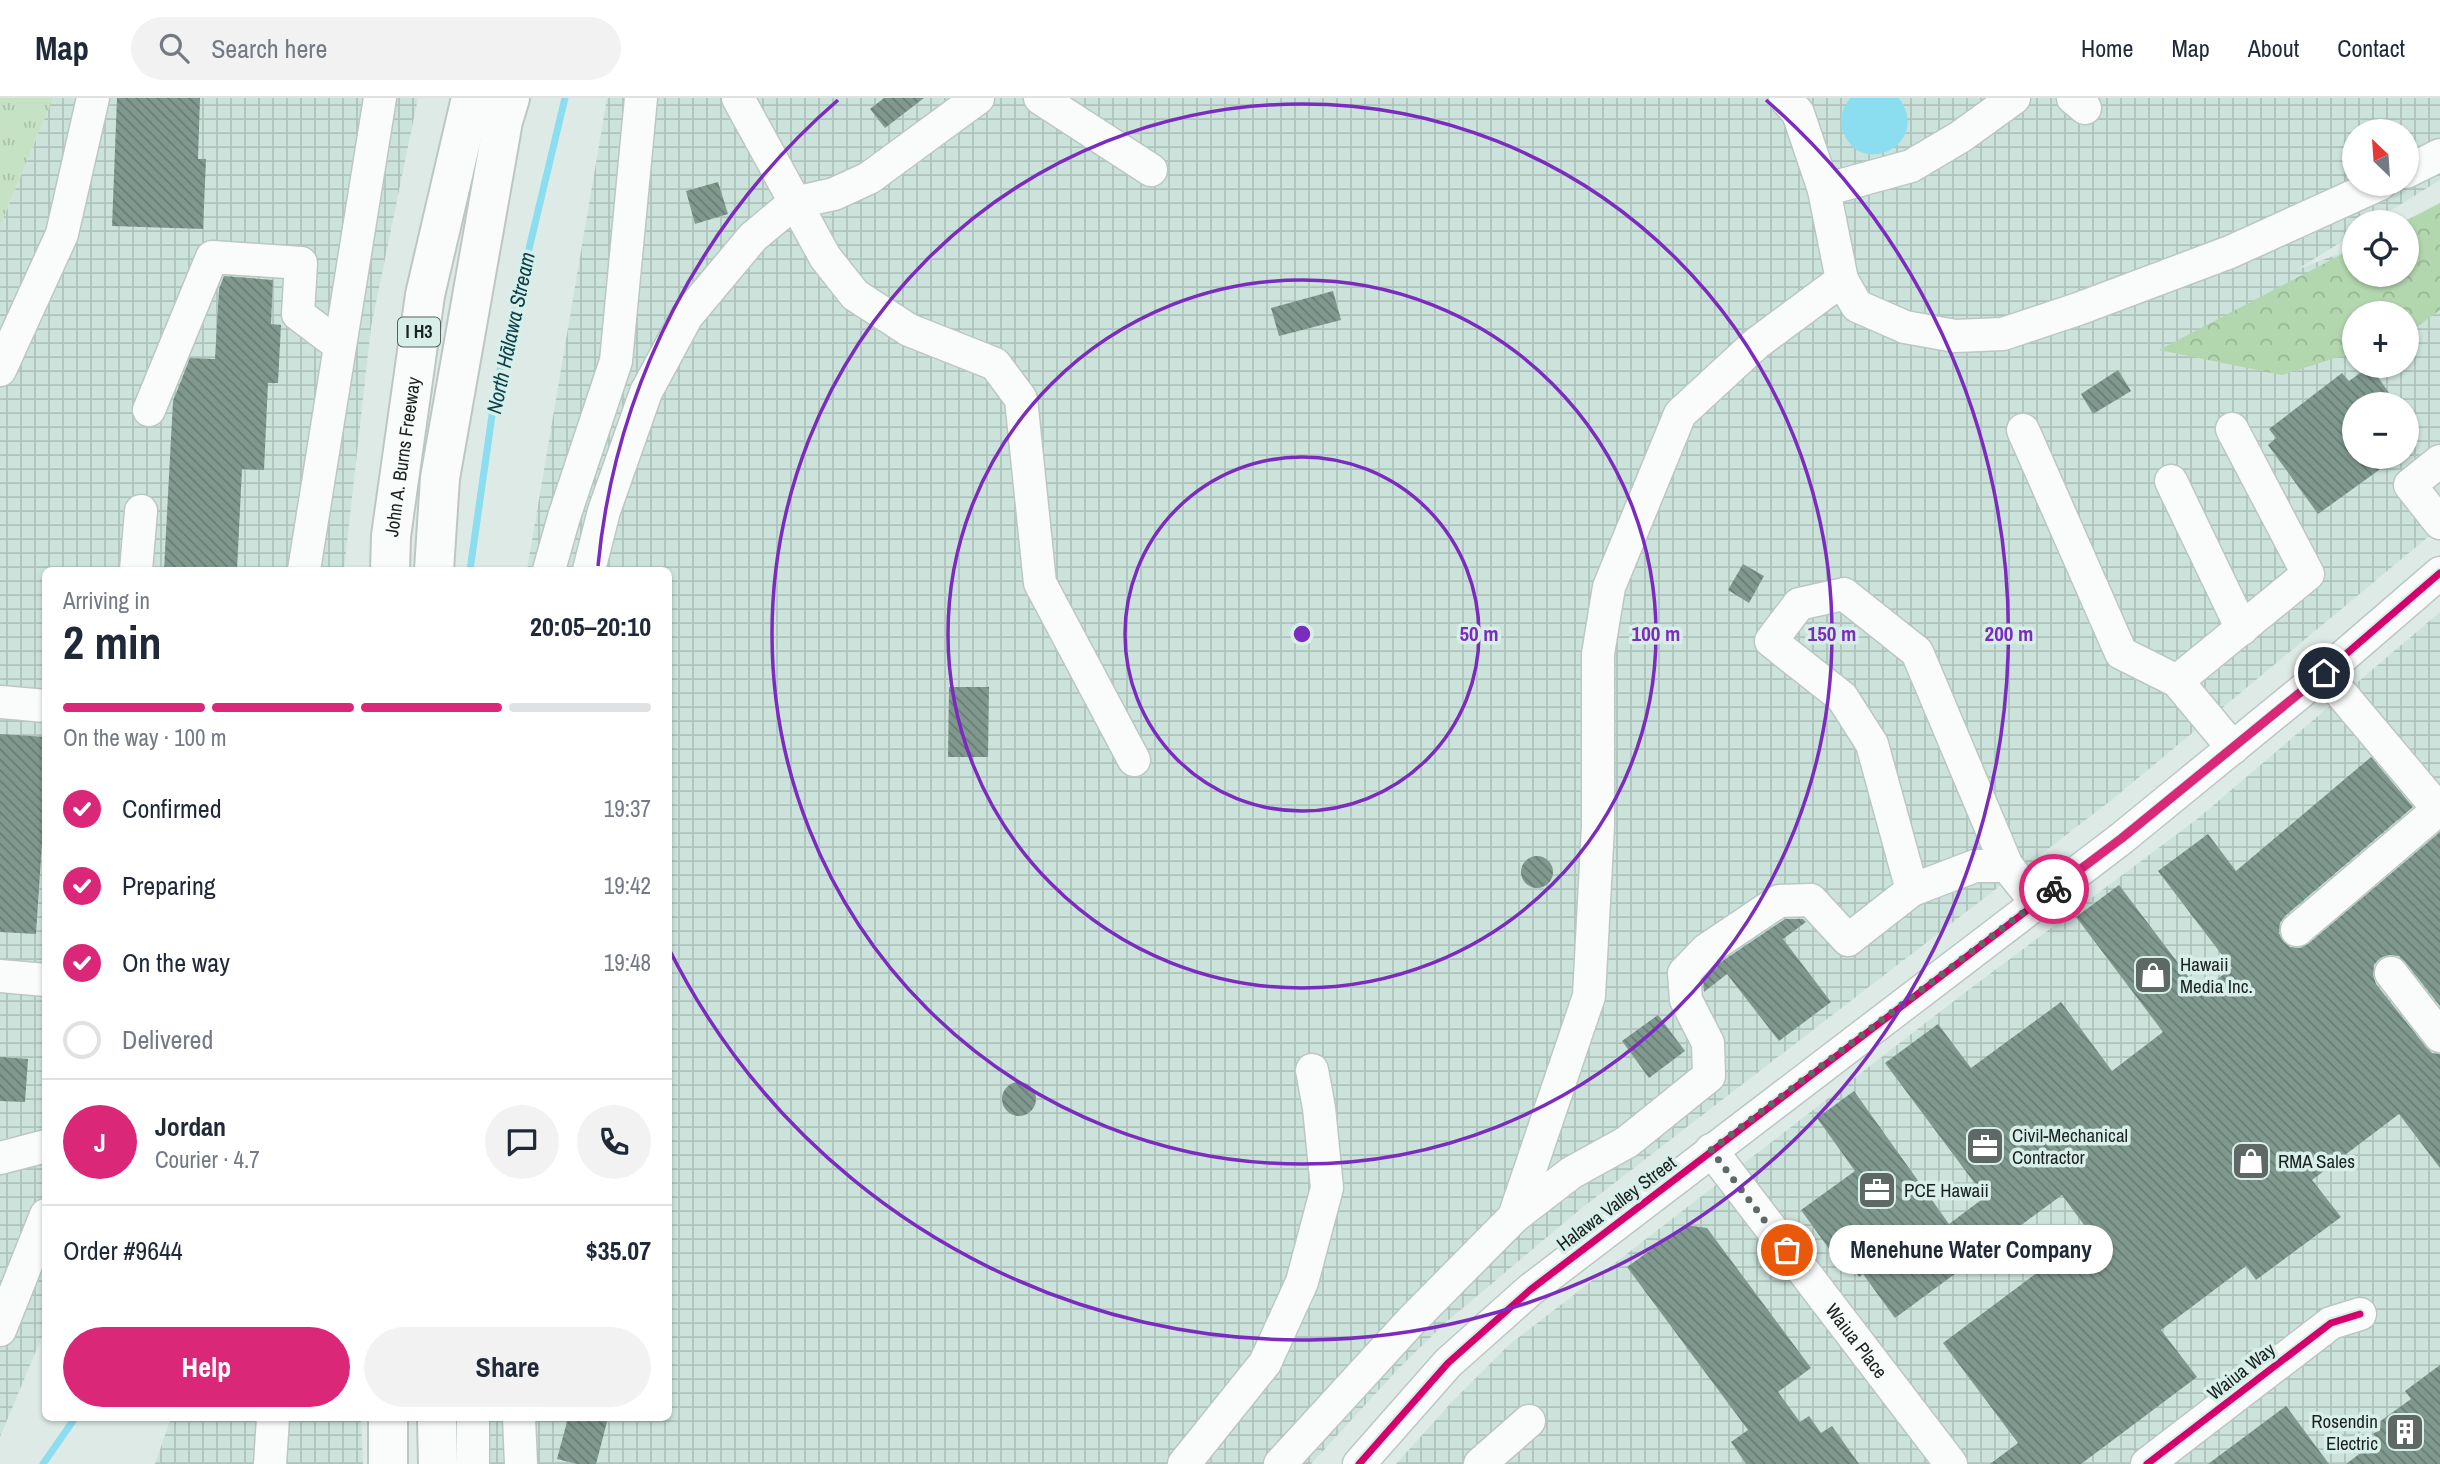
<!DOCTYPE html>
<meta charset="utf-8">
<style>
:root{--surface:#fff;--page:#f2f2f3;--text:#1f2937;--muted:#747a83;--line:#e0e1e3;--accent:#db2777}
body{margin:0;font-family:"Archivo Narrow",sans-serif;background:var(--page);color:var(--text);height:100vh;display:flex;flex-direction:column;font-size:26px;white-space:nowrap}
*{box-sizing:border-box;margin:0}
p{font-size:23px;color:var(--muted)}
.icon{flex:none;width:38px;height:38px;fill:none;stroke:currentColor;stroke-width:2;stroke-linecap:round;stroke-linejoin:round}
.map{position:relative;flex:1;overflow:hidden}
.details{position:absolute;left:42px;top:469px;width:630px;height:854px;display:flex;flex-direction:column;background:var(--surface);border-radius:10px;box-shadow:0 2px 5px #0004}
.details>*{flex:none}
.needle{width:46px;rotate:335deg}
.tools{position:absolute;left:2342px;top:21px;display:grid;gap:14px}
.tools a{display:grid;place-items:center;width:77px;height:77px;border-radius:50%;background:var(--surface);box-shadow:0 2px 5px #0004;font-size:35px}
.pin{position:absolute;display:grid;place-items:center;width:60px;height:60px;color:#fff;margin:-30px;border:4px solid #fff;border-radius:50%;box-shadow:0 2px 7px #0007}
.courier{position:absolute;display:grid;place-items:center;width:70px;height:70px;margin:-35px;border:5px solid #db2777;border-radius:50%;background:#fff;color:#222;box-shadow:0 2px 9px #0007}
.bubble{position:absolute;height:49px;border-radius:24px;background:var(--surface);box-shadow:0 2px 5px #0004;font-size:23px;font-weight:700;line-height:49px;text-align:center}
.summary em{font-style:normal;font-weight:700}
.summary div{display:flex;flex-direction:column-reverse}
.summary{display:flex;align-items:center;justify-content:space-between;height:119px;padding:0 21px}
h1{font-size:46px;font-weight:700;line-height:52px}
.bar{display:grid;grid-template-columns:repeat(4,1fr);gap:10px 7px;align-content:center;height:84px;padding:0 21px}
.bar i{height:9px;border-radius:5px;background:var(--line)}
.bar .current{background:var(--accent)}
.bar p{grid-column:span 4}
.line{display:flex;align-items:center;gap:18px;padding:0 21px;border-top:2px solid var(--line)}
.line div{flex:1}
.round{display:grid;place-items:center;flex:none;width:74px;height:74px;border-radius:37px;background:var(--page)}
ol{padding:0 21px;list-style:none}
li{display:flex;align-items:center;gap:21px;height:77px}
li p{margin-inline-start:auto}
li .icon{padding:7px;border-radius:50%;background:var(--accent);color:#fff;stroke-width:4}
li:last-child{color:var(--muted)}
li i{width:38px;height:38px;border:4px solid var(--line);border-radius:50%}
.action{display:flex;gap:14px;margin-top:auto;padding:14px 21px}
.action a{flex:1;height:80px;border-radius:42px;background:var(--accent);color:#fff;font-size:28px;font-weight:700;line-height:80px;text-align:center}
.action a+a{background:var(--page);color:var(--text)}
header{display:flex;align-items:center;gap:42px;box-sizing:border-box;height:98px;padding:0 35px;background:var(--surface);border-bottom:2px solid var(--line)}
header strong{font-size:33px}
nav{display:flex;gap:38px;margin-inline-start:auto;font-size:24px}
.search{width:490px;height:63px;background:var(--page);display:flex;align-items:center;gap:18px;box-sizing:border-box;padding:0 24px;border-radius:38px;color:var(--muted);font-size:26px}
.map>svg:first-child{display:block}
.industrial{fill:url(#industrial-grid);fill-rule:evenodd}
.grass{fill:url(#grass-tufts)}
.forest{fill:url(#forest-crowns)}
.water{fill:#8bddf0}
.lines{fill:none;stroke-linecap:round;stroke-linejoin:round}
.stream{stroke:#8bddf0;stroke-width:7}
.building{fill:url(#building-back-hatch)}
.minor-casing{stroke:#bcc7c4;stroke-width:35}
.highway-casing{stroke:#bcc7c4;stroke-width:42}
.minor{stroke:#fafcfb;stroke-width:32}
.highway{stroke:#fafcfb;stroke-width:38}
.cycleway-casing{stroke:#d8efe9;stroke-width:11}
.cycleway{stroke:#d6006c;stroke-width:7}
.done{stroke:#5e6865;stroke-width:7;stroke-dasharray:0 12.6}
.route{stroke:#db2777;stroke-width:9}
.ring{fill:none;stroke:#7b2cbf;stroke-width:3.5}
.labels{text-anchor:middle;stroke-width:7;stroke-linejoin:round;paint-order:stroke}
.shield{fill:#d8efe9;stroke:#53605c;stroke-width:2}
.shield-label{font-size:18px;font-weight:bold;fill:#1a2220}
.street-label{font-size:19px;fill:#1a2220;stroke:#d8efe9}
.poi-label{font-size:19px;fill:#1a2220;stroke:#d8efe9;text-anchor:start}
.water-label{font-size:21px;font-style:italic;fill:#0b404c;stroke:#d8efe9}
.centre{fill:#7b2cbf;stroke:#d8efe9;stroke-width:3.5}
.ring-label{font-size:21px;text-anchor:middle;font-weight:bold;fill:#7b2cbf;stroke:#d8efe9;stroke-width:7;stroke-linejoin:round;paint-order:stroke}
</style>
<header>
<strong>Map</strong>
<div class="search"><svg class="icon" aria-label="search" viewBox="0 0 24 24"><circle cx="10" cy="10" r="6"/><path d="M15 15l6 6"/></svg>Search here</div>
<nav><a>Home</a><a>Map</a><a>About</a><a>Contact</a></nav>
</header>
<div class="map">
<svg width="2440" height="1366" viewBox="0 0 2440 1366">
<defs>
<pattern id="industrial-grid" width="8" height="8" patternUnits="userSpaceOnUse" patternTransform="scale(1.75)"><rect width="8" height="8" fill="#cce3dc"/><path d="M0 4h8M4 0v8" fill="none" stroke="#afc2bc"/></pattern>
<pattern id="grass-tufts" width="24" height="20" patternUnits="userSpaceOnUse" patternTransform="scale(1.75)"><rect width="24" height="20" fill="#c6e2c4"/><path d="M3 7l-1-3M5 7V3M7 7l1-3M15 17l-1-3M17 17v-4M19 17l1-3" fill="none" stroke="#aac2a8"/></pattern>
<pattern id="forest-crowns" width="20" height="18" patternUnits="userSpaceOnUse" patternTransform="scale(1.75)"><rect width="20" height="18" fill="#b2d6ae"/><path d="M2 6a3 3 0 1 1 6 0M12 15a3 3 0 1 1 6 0" fill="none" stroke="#98b795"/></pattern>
<pattern id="building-back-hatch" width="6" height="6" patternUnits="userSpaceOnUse" patternTransform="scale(1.75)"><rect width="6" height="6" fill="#80998f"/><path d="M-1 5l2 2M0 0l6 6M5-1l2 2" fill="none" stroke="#687c74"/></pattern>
</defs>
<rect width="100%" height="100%" fill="#ddeae6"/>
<!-- industrial -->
<g class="industrial">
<path d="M 53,0 L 418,0 L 371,229 L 344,472 L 46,472 L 45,1231 L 0,1339 L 0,128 Z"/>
<path d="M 607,0 L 2440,0 L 2440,82 L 2372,124 L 2354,124 L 2354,136 L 2296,172 L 2354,150 L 2354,177 L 2406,177 L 2440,115 L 2440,429 L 2114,700 L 1578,1113 L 1445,1225 L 1398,1271 L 1311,1366 L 467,1366 L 466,1320 L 668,1320 L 668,472 L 527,472 ZM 2354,33 L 2406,33 L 2406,86 L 2354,86 ZM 2354,215 L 2406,215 L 2406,268 L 2354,268 ZM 2354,306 L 2406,306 L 2406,359 L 2354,359 Z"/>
<path d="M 2440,514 L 2440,1366 L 1396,1366 L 1452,1304 L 1510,1246 L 1967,893 L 2196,722 Z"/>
<path d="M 171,1320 L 361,1320 L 363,1366 L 155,1366 Z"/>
</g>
<!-- grass -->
<path class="grass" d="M 0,0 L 53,0 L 0,128 Z"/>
<!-- forest -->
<path class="forest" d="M 2440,105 L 2440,212 L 2407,236 L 2406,215 L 2354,215 L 2354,254 L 2282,277 L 2159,252 L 2354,150 L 2354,177 L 2406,177 L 2406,124 L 2403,124 Z"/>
<!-- water -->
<path class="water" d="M 1850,0 L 1899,0 C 1932,46 1862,80 1844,36 C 1838,23 1842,11 1850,0 Z"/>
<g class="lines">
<!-- stream -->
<g class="stream">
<path d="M 470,472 L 496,289 L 565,0"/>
<path d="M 43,1366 L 75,1320"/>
</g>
</g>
<!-- building -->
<g class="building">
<path d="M 117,0 L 200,0 L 198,61 L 206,61 L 203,131 L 112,128 Z"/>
<path d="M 884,0 L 924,0 L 885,30 L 870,11 Z"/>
<path d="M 718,84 L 728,116 L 695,126 L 686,93 Z"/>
<path d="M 224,178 L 273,182 L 271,226 L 281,227 L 278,285 L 268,285 L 264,372 L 242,371 L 237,472 L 164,472 L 173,303 L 190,260 L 215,261 L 219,191 Z"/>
<path d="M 1333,193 L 1341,222 L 1279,238 L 1271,210 Z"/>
<path d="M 2370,268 L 2397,306 L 2354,306 L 2354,359 L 2397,359 L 2318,416 L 2268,347 L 2276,340 L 2269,331 L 2342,275 L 2349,283 Z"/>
<path d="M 2118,272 L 2131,293 L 2093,316 L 2081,296 Z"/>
<path d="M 1743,466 L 1764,478 L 1749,505 L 1728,492 Z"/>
<path d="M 949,589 L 989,589 L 988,659 L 948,659 Z"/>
<path d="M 0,636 L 46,639 L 46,682 L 36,836 L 0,834 Z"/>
<path d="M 2371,659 L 2413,709 L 2285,818 L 2280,825 L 2279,835 L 2283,843 L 2290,849 L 2300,850 L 2308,846 L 2440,734 L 2440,908 L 2405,864 L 2399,858 L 2389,857 L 2380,860 L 2374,867 L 2373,877 L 2376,886 L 2426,949 L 2432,955 L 2440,956 L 2440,1070 L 2399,1016 L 2312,1082 L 2341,1119 L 2256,1182 L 2246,1168 L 2161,1232 L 2197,1279 L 2081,1366 L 1990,1366 L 2018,1345 L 1943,1245 L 2090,1135 L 2062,1097 L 1895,1220 L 1863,1176 L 1859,1179 L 1843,1157 L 1837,1162 L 1801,1112 L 1855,1073 L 1817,1020 L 1854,993 L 1949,1126 L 1985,1099 L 1885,965 L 1938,926 L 1971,970 L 2061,904 L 2112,973 L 2163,934 L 2076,819 L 2119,787 L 2200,894 L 2232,870 L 2158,773 L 2208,736 L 2236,773 Z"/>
<circle cx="1537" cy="774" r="16"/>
<path d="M 1785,821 L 1803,821 L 1806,824 L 1783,841 L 1831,904 L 1779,943 L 1727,876 L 1704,894 L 1703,882 L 1718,866 Z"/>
<path d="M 1658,917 L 1685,953 L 1649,980 L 1622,943 Z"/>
<path d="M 0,959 L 28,961 L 25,1004 L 0,1003 Z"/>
<circle cx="1019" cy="1001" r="17"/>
<path d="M 1685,1127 L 1707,1130 L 1811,1270 L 1778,1294 L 1800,1324 L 1809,1318 L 1821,1335 L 1832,1328 L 1859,1366 L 1746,1366 L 1731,1344 L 1748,1332 L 1627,1169 Z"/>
<path d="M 2440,1267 L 2440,1366 L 2346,1366 L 2378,1342 L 2373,1336 L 2379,1332 L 2375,1327 L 2411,1301 L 2405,1293 Z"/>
<path d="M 2286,1308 L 2329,1366 L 2208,1366 Z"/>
<path d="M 568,1320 L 608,1320 L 596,1366 L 577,1366 L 557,1361 Z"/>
</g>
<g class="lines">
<defs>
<g id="minor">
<path d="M 738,0 L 825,159 L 855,197 L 909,232 L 995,266 L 1021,301 L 1040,485 L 1134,662"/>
<path d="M 1040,0 L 1151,72"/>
<path d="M 2073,0 L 2085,10"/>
<path d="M 2406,74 L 2440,57"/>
<path d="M 1824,92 L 1911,68 L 1960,39 L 2014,0"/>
<path d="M 1842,182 L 1857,208 L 1905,229 L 1955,238 L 2003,236 L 2078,211 L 2230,154 L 2380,86"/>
<path d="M 0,272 L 62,136 L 93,0"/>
<path d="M 149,312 L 212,159 L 301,165 L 298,216 L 339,247"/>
<path d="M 2023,332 L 2121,555 L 2177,583 L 2233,650"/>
<path d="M 2440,363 L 2410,387 L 2440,425"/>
<path d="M 2171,383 L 2242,531"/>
<path d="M 136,472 L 141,413"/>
<path d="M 304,472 L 380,0"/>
<path d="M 549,472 L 564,419 L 616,263 L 641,0"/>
<path d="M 589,472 L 604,413 L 646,294 L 687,218 L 753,139 L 794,105 L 834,96 L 869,80 L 978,0"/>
<path d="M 2324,575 L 2440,713"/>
<path d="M 2177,583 L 2308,476 L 2232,331"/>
<path d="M 0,604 L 46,608"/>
<path d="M 1912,792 L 1872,646 L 1842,599 L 1771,543 L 1799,506 L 1844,496 L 1917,554 L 2007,768"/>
<path d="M 2297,832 L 2439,711"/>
<path d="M 2391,875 L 2440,938"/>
<path d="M 0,878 L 46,882"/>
<path id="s1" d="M 1711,1052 L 1951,1366"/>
<path d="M 0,1060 L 46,1048"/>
<path d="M 1514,1119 L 1589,898 L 1598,728 L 1598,556 L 1609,489 L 1680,316 L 1757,245 L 1842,182 L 1824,92 L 1798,15 L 1785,0"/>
<path d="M 0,1232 L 46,1117"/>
<path d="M 473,1320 L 473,1366"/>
<path d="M 519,1320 L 521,1366"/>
<path d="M 270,1366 L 273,1320"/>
<path d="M 1184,1366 L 1265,1265 L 1302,1184 L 1327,1090 L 1319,1010 L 1312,972"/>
<path d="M 1280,1366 L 1413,1221 L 1514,1119 L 1571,1075 L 1627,1044 L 1709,978 L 1708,945 L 1686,902 L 1684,875 L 1706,852 L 1779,803 L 1811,802 L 1848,842 L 1912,792 L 1975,768 L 2007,768 L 2036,804"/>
<path d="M 1359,1366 L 1448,1265 L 1530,1192 L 2122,740 L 2324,575 L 2440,475"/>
<path d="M 1480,1366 L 1529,1323"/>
<path d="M 2147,1366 L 2331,1225 L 2360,1216"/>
</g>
<g id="highway">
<path id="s2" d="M 390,472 L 391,438 L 425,197 L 471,0"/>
<path d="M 434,472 L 440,380 L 503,23 L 510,0"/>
<path d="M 388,1320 L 388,1366"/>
<path d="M 437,1320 L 438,1366"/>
</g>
</defs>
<!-- minor casing -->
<use href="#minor" class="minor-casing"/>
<!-- highway casing -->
<use href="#highway" class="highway-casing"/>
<!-- minor -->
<use href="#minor" class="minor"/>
<!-- highway -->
<use href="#highway" class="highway"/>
<defs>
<g id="cycleway">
<path d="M 1359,1366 L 1448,1265 L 1530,1192 L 2122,740 L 2324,575 L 2440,475"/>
<path d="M 2147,1366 L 2331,1225 L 2360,1216"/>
</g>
</defs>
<!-- cycleway casing -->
<use href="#cycleway" class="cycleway-casing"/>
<!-- cycleway -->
<use href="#cycleway" class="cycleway"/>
</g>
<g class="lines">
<!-- done -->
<path class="done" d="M 1787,1152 L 1711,1052 L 2054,791"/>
<!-- route -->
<path class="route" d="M 2054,791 L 2122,740 L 2324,575"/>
</g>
<!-- distance rings -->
<g class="ring">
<circle cx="1302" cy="536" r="177"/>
<circle cx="1302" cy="536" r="354"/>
<circle cx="1302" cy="536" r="530"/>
<path d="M598 468A707 707 0 0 1 838 2M1766 2A707 707 0 1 1 669 851"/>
</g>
<!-- icons -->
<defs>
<symbol id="shop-square" viewBox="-11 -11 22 22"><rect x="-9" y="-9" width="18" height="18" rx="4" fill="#5e6865" stroke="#d8efe9"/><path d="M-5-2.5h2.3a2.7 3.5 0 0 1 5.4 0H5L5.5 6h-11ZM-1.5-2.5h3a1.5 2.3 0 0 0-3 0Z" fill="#fff"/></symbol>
<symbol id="office-square" viewBox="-11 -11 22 22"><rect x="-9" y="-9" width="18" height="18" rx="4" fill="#5e6865" stroke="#d8efe9"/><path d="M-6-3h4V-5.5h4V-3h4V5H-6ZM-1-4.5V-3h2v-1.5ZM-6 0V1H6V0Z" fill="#fff"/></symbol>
<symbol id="building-square" viewBox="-11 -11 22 22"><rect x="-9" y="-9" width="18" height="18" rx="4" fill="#5e6865" stroke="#d8efe9"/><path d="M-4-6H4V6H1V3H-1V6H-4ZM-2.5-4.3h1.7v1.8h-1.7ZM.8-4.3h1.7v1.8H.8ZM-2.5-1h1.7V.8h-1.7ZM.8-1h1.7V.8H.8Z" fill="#fff"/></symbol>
</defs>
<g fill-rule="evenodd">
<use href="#shop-square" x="2131" y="855" width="44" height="44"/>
<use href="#office-square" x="1963" y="1026" width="44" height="44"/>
<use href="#shop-square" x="2229" y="1041" width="44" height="44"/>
<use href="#office-square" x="1855" y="1070" width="44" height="44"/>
<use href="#building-square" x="2383" y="1312" width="44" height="44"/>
</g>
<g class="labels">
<!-- shield labels -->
<rect class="shield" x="398" y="219.5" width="42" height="29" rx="5"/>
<g class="shield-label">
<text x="419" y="240">I H3</text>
</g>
<!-- street labels -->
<g class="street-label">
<text dy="7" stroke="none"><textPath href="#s2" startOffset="114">John A. Burns Freeway</textPath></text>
<text transform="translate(1616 1105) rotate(-37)" y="7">Halawa Valley Street</text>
<text dy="7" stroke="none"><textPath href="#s1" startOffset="240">Waiua Place</textPath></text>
<text transform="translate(2241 1273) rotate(-38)" y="7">Waiua Way</text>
</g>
<!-- poi labels -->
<g class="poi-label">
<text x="2180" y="873">Hawaii<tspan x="2180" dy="22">Media Inc.</tspan></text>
<text x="2012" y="1044">Civil-Mechanical<tspan x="2012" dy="22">Contractor</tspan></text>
<text x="2278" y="1070">RMA Sales</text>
<text x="1904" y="1099">PCE Hawaii</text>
<text x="2378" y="1330" text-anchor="end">Rosendin<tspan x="2378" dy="22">Electric</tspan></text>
</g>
<!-- water labels -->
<g class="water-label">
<text transform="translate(511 235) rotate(-78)" y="7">North Hālawa Stream</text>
</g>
</g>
<circle cx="1302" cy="536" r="10" class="centre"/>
<g class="ring-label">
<text x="1479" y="543">50 m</text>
<text x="1656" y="543">100 m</text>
<text x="1832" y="543">150 m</text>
<text x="2009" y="543">200 m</text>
</g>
</svg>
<div class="tools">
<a><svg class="needle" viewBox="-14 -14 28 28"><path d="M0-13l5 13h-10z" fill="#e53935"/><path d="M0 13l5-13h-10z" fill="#747a83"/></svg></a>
<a><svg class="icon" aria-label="locate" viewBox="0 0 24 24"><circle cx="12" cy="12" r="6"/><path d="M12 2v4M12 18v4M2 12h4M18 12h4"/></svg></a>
<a>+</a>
<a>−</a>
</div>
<div class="pin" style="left:1787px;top:1152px;background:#ea580c"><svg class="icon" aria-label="bag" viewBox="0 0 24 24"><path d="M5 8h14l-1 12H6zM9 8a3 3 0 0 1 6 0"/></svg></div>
<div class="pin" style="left:2324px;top:575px;background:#1f2937"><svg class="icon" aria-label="home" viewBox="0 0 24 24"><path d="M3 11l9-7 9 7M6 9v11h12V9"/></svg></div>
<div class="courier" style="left:2054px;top:791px"><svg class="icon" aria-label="bike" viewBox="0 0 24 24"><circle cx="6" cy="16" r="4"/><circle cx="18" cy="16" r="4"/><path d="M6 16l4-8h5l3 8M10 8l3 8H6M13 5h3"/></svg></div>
<div class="bubble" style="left:1829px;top:1127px;width:284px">Menehune Water Company</div>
<section class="details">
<div class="summary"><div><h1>2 min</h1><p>Arriving in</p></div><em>20:05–20:10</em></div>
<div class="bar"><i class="current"></i><i class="current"></i><i class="current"></i><i></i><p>On the way · 100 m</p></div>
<ol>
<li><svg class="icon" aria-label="check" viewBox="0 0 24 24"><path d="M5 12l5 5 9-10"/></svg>Confirmed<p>19:37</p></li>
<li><svg class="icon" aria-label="check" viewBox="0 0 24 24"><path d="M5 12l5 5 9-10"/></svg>Preparing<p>19:42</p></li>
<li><svg class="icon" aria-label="check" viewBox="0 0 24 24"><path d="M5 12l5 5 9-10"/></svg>On the way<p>19:48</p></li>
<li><i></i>Delivered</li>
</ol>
<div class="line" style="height:126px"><b class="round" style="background:var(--accent);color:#fff">J</b><div><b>Jordan</b><p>Courier · 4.7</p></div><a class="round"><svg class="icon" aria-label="chat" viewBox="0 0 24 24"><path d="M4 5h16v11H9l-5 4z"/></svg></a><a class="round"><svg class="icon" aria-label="phone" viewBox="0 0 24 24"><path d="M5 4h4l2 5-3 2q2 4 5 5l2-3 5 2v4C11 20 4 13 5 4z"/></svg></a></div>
<div class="line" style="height:91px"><div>Order #9644</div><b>$35.07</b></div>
<div class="action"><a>Help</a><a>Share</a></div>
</section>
</div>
